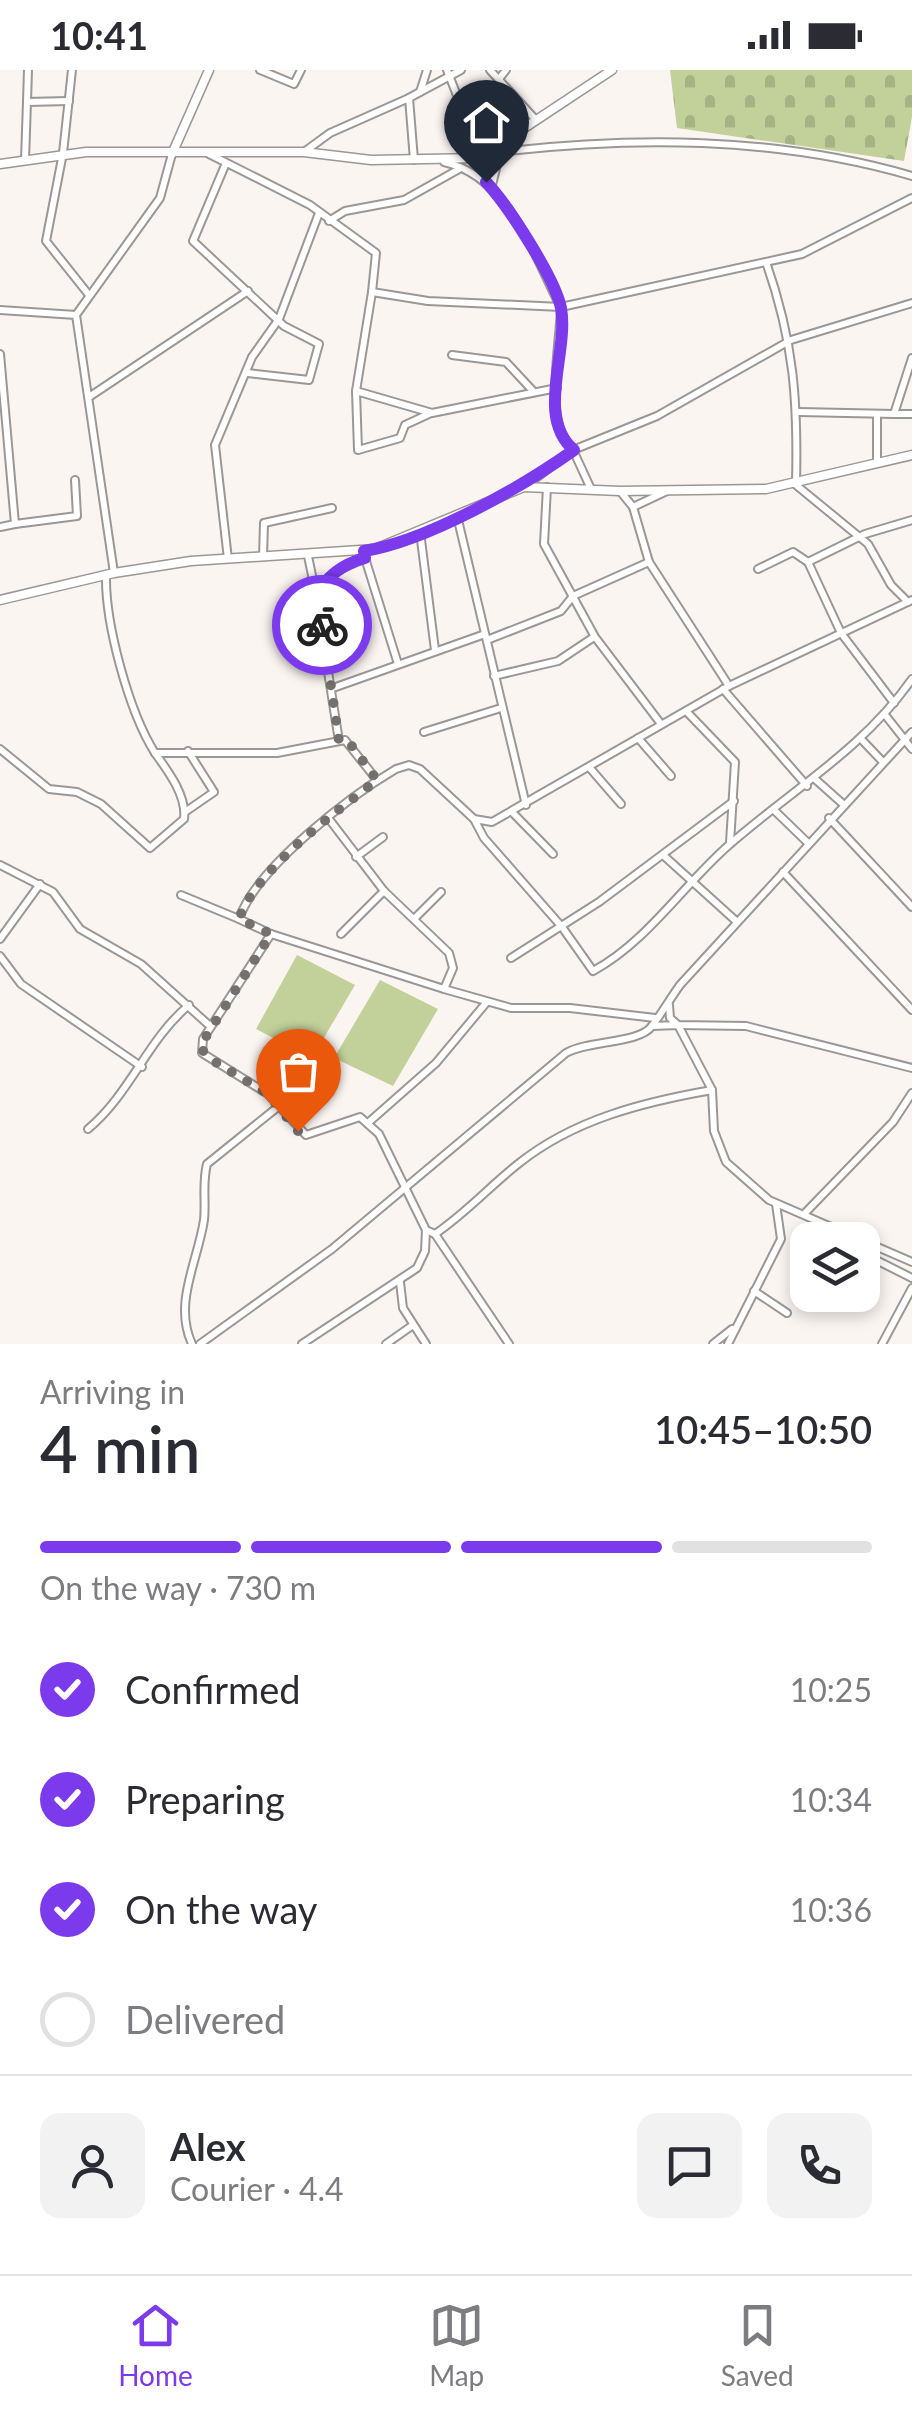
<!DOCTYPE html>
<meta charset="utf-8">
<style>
:root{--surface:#fff;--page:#f2f2f3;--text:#2b2b33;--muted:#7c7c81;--line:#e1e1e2;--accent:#7c3aed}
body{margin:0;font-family:Lato,sans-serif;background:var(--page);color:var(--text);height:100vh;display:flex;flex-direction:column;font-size:38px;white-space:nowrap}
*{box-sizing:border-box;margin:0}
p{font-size:32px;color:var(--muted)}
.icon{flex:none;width:55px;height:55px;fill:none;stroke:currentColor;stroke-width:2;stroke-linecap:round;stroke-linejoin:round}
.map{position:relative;height:1274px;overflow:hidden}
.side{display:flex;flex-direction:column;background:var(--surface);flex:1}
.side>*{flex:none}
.tools{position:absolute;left:790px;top:1152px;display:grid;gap:20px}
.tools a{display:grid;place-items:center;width:90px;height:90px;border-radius:20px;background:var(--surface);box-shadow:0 5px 15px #0003;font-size:50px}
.pin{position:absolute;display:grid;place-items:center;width:85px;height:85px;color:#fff;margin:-102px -42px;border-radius:50% 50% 50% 0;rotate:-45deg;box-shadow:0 0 10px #0007}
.pin .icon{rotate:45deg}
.courier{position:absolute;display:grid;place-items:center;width:100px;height:100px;margin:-50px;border:8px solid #7c3aed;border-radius:50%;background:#fff;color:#222;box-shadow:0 2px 12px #0007}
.headline em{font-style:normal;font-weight:600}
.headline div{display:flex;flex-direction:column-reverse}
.headline{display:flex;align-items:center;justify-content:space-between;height:170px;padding:0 40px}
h1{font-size:65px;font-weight:600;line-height:75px}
.bar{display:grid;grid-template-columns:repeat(4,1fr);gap:15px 10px;align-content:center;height:120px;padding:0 40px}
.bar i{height:12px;border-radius:8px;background:var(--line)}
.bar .on{background:var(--accent)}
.bar p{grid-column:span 4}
.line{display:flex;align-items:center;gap:25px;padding:0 40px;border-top:2px solid var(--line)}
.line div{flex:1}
.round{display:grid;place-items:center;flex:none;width:105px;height:105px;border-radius:20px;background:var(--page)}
ol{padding:0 40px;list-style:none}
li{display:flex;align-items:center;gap:30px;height:110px}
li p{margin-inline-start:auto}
li .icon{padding:10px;border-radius:50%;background:var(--accent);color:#fff;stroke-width:4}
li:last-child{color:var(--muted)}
li i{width:55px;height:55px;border:5px solid var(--line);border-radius:50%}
.status{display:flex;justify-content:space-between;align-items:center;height:70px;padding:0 50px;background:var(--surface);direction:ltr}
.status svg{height:28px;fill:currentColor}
.tab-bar{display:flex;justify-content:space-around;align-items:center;height:140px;border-top:2px solid var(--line);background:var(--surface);font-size:28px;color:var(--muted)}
.tab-bar a{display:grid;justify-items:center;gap:5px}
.tab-bar .on{color:var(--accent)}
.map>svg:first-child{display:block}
.cemetery{fill:url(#cemetery-stones)}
.garden{fill:#c2d19a}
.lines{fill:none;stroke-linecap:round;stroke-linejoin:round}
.minor-casing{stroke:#9c9794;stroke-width:10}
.tertiary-casing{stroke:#9c9794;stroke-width:11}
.minor{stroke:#fff;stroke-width:6}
.tertiary{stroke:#fff;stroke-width:8}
.done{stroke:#73706e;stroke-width:10;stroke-dasharray:0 18}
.route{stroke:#7c3aed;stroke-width:12}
</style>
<div class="status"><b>10:41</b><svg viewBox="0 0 49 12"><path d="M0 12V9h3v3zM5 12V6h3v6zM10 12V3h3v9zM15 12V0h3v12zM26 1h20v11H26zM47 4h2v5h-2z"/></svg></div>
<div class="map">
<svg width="912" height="1274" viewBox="0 0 912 1274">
<defs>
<pattern id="cemetery-stones" width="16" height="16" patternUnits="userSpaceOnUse" patternTransform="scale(2.5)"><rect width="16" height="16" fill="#c2d19a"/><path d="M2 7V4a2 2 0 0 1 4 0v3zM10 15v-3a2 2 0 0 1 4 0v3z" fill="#a7b385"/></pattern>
</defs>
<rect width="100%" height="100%" fill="#fbf5f2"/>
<!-- cemetery -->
<path class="cemetery" d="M 670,0 L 912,0 L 912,47 L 904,91 L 677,58 Z"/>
<!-- garden -->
<g class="garden">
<path d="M 297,885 L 355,915 L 312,988 L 256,959 Z"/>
<path d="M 380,910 L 438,939 L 393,1016 L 334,988 Z"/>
</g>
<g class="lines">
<defs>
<g id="minor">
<path d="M 72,0 L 63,83 L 46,171 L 89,225"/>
<path d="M 260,0 L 294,14 L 301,0"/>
<path d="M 427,0 L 420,22 L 461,0"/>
<path d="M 447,0 L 492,115"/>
<path d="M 490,0 L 535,49"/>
<path d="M 499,9 L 506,0"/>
<path d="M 27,32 L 28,0"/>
<path d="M 304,82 L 330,63 L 409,28"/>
<path d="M 491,83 C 631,66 775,66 912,106"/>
<path d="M 209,84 L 310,135 L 376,183 L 372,222 L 428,231 L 561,237"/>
<path d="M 25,90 L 27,32 L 69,31"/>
<path d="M 414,90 L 409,28 L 420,22"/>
<path d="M 444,92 C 508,106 533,183 560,236"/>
<path d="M 226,93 L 193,171 L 284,256 L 319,274 L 309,310 L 248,303"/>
<path d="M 492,115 L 500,82"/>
<path d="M 329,151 L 345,141 L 404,130 L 461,98"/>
<path d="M 766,192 C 794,272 798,331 796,415 L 868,474 L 891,515 L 908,532"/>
<path d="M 372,222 L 356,321 L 432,343 L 557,318"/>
<path d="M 0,240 L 76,245"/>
<path d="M 0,284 L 15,454 L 0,457"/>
<path d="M 452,285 L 506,292 L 533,321"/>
<path d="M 912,288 L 894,344 L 912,344"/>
<path d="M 356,321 L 358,380 L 400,368 L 405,355 L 431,343"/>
<path d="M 89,327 L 248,221"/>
<path d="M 799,342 L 894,344"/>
<path d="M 877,346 L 877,393"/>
<path d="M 524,417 L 573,380 C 543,353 560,277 561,237 L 802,184 L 912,128"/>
<path d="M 547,417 L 544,474 L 595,567 L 661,654"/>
<path d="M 591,419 L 573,380 L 657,346 L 791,270 L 912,233"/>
<path d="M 620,421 L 633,437 L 649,492 L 729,616"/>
<path d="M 633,437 L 667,421"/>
<path d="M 457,446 L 526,735"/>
<path d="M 15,454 L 77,446 L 75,410"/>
<path d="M 420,462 L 435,580"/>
<path d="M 364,485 L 398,594"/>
<path d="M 308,486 L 316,525"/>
<path d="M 263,487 L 264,453 L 332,438"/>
<path d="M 228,489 L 215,375 L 252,287 L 279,249 L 319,143"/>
<path d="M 758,499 L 793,482 L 808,492"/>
<path d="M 114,503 L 76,245 L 160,128 L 172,84"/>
<path d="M 106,505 C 105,554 129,642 155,683 L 277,683 L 345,670 L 377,710"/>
<path d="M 487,570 L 561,541 L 573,526 L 649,492"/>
<path d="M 494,606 L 558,591 L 594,567"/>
<path d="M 333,618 L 485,564"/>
<path d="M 723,619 L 807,716"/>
<path d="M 894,633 L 841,563 L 808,492 L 865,464 L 912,450"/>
<path d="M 686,641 L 735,692 L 730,773"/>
<path d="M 886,646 L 912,679"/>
<path d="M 424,662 L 501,638"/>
<path d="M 638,668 L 671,706"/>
<path d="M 861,669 L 883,692"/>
<path d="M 339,671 L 316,526 L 333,503 L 365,488"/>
<path d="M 0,679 L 49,719 L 77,722 L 101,734 L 150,778 L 184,749 C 187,726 168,701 155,683"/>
<path d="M 589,697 L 621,734"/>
<path d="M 815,709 L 843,734"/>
<path d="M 774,740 L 808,773"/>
<path d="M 185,742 L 214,722 L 188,681"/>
<path d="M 513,743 L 553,784"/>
<path d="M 829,748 L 912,837"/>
<path d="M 329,749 L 384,821 L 449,883 L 453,898 L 444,919 L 511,938 L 570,938 L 655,948"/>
<path d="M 474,749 L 484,768 L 562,857 L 593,901 C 647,872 684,814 729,775 C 793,719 863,679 912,609"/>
<path d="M 663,785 L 736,851"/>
<path d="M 356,787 L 383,767"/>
<path d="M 0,795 L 53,822 L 80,859 L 141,894 L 210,956"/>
<path d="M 783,802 L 912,940"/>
<path d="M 181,825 L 239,849"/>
<path d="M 414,849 L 441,822"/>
<path d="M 271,864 L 444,919"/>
<path d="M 341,864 L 384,821"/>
<path d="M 0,869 L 40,814"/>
<path d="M 0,886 L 21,914 L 142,997"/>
<path d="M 511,888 L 599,832 L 734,731"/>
<path d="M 669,935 L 670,948 L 678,955 L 746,956 L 912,998"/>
<path d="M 652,956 L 678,955 L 712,1020 L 714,1061 L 726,1092 L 769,1130 L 912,1192"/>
<path d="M 369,1052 L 436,993 L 486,933"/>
<path d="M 88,1059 C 131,1023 147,970 189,935"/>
<path d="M 806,1142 L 893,1052 L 912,1023"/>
<path d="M 426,1160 L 435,1164 C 466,1143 489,1117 518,1094 C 574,1049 644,1032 712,1020"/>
<path d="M 435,1164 L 509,1274"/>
<path d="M 862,1183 L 912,1208"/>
<path d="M 400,1212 L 403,1238 L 426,1274"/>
<path d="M 754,1221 L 787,1243"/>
<path d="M 192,1274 C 173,1233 198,1191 204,1150 C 206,1132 202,1113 207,1094 L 279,1036"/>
<path d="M 200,1274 L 332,1179 L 566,983 C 588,970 639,974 652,956 C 662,943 670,929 680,915 L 912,662"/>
<path d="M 302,1274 L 417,1198 L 425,1181 L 426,1160 L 379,1064 L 360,1047 L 306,1065 L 268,1024 L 202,983 L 203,969 L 271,864 L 239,849 C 256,798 350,726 396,699 L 409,695 L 420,699 L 474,749 L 492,752 L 729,616 L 912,530"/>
<path d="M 386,1274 L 413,1255"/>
<path d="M 713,1274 L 732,1259"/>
<path d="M 728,1274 L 781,1169 L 776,1134"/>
<path d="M 882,1274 L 912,1218"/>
</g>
<g id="tertiary">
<path d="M 172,84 L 209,0"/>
<path d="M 0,94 L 86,82 L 304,82 L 371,90 L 479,88 L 612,0"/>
<path d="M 0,530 L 114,503 L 191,491 L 375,479 L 524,417 L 620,421 L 766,419 L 912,385"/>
</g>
</defs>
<!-- minor casing -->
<use href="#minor" class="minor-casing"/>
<!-- tertiary casing -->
<use href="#tertiary" class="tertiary-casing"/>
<!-- minor -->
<use href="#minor" class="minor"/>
<!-- tertiary -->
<use href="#tertiary" class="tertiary"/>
</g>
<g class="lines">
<!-- done -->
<path class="done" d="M 298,1061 L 268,1024 L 207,987 L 200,976 L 271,864 L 239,849 C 257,798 335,743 377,710 L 348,671 L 339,671 L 322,555"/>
<!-- route -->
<path class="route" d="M 322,555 L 316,526 C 327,505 343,494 365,488 L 364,481 C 427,471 522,417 574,380 C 535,347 569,282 561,238 C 555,208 507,134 486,112"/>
</g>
</svg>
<div class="tools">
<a><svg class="icon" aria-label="layers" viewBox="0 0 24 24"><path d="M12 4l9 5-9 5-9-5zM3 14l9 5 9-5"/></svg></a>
</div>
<div class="pin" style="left:298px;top:1061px;background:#ea580c"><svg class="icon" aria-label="bag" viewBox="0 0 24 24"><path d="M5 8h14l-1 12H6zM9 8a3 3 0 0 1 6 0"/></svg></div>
<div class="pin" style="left:486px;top:112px;background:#1f2937"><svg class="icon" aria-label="home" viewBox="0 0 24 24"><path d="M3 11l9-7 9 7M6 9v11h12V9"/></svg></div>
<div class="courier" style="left:322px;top:555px"><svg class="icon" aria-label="bike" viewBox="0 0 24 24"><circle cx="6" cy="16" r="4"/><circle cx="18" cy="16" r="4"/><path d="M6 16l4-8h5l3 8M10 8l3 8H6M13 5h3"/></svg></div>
</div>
<section class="side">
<div class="headline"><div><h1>4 min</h1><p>Arriving in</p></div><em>10:45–10:50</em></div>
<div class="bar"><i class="on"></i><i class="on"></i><i class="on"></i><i></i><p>On the way · 730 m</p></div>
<ol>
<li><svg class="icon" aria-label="check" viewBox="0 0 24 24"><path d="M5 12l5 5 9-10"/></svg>Confirmed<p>10:25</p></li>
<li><svg class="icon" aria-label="check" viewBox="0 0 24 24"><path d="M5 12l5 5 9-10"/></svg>Preparing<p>10:34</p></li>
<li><svg class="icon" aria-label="check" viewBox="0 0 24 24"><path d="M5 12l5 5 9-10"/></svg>On the way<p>10:36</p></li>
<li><i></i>Delivered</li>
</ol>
<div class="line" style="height:180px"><a class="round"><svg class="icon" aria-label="person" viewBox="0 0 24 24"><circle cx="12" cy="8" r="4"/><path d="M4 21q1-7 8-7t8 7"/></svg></a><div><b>Alex</b><p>Courier · 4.4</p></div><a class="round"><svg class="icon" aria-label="chat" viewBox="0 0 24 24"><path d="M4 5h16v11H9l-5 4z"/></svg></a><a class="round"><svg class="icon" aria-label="phone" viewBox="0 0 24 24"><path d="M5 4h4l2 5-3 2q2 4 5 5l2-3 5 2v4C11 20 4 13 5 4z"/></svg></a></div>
</section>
<nav class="tab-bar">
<a class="on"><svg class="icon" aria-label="home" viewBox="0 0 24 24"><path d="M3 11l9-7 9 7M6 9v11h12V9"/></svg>Home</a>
<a><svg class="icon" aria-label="map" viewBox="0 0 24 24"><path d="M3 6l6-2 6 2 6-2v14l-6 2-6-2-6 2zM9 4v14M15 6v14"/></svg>Map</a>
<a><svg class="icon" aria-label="saved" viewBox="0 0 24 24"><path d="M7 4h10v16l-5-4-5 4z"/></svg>Saved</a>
</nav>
